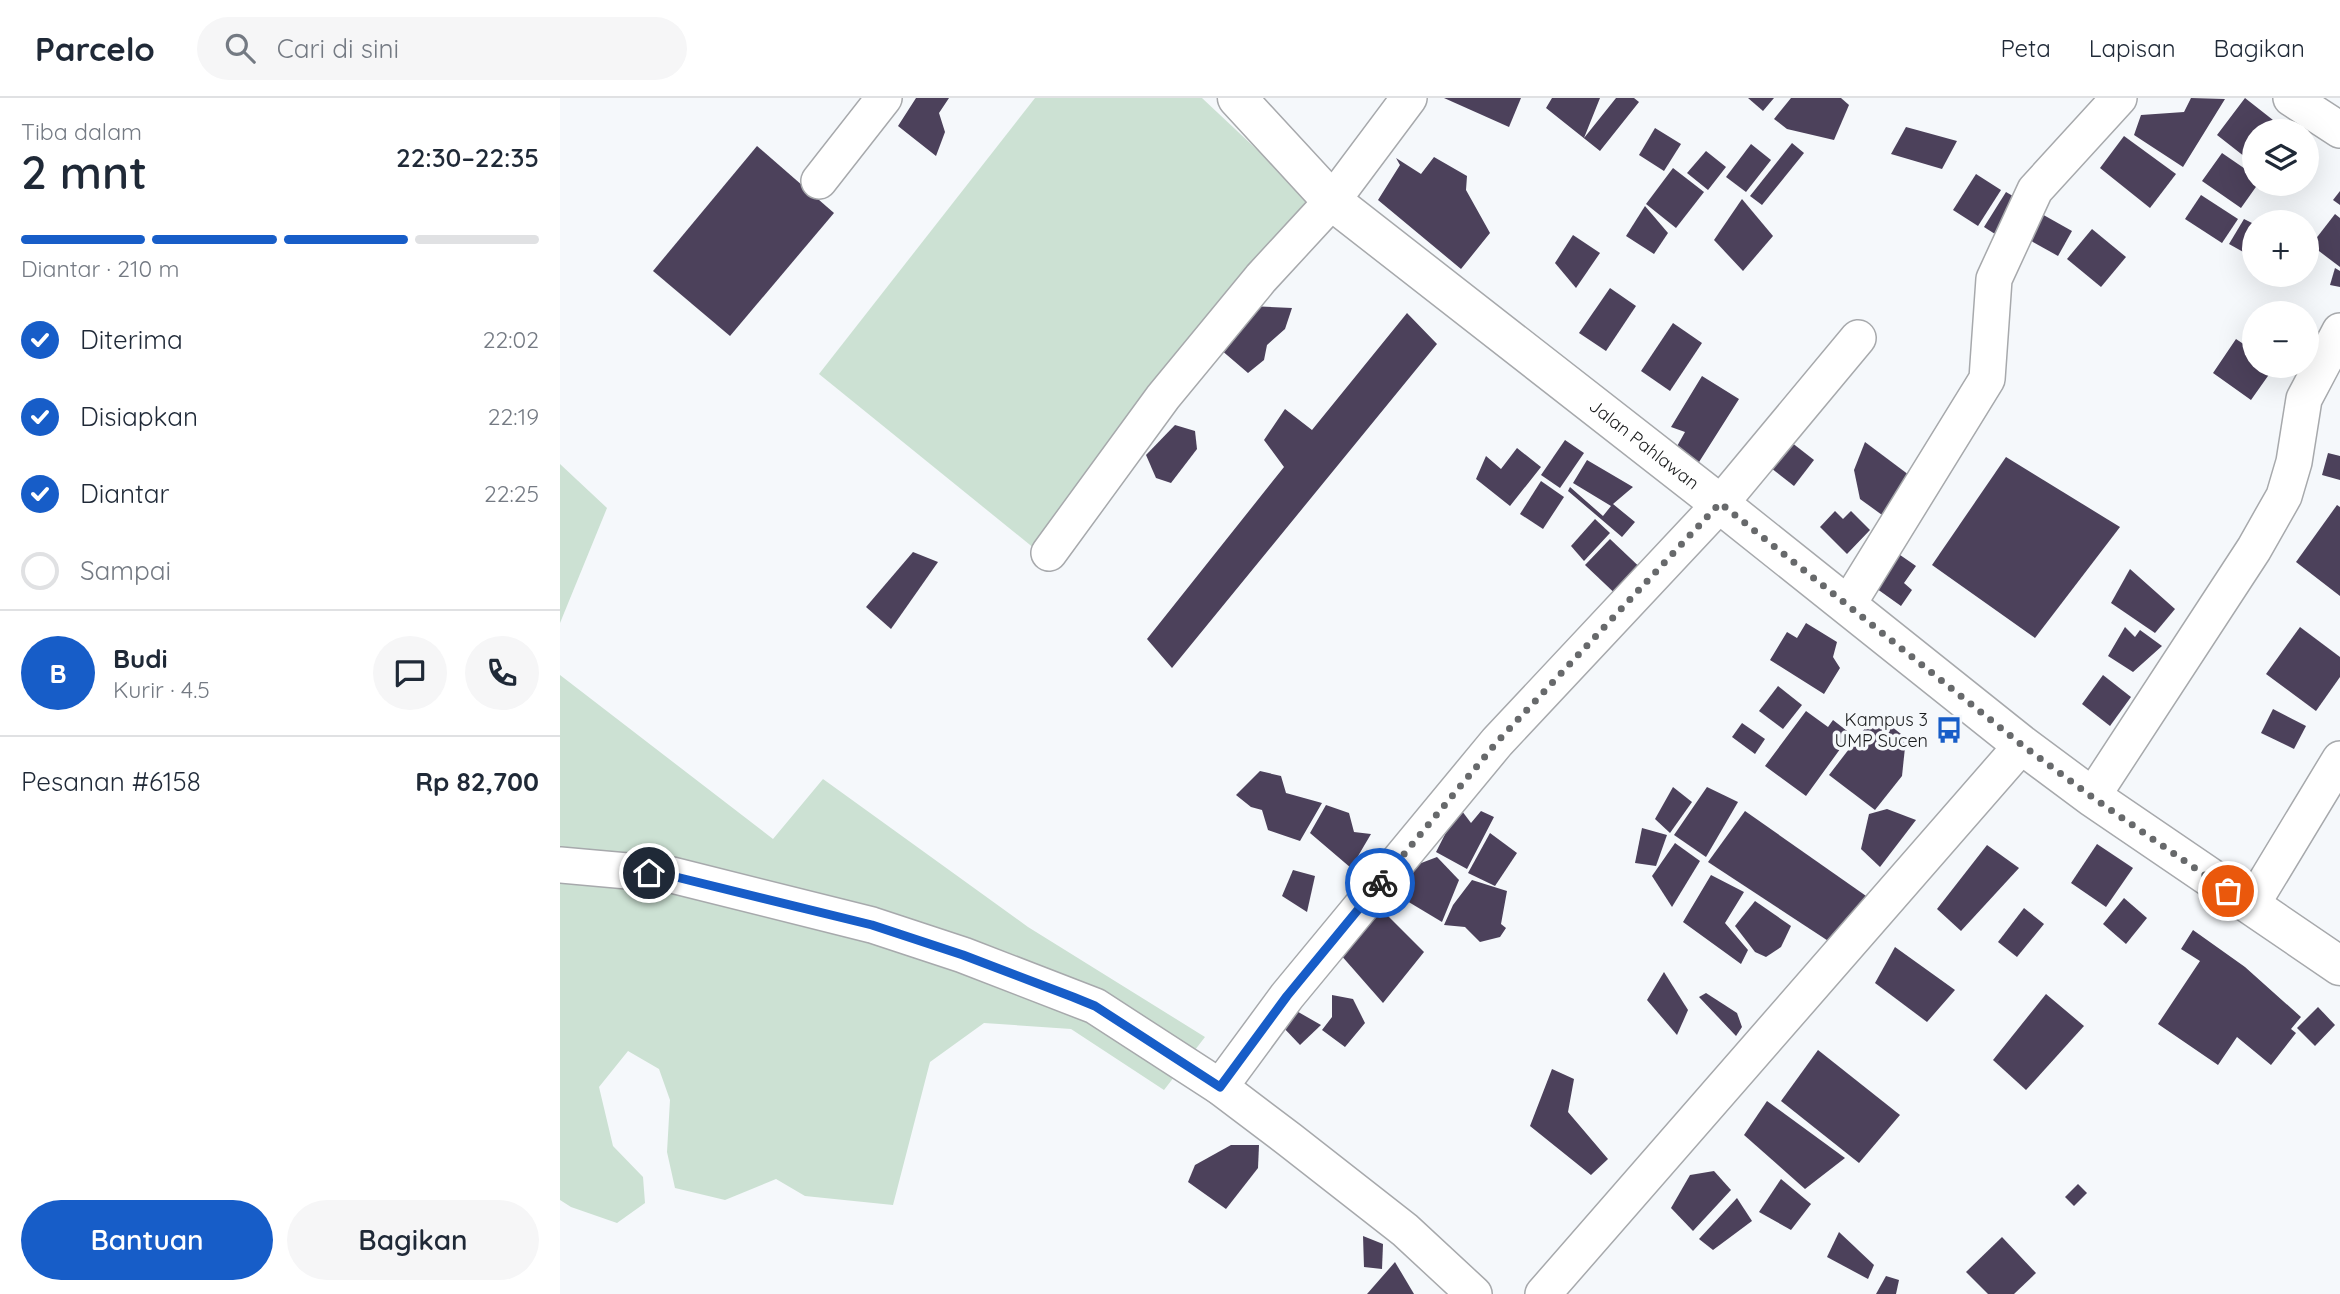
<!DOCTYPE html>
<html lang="id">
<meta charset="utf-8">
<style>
:root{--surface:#fff;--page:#f6f6f7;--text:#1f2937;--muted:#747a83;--line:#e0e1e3;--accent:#175dc8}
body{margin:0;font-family:Quicksand,sans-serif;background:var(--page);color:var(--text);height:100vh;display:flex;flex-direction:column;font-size:26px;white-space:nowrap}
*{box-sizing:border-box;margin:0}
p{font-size:23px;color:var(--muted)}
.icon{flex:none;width:38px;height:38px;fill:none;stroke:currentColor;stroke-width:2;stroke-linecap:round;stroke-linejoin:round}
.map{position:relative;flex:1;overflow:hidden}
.panel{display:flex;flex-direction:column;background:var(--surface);width:560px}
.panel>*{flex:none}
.fabs{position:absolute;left:1682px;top:21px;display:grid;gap:14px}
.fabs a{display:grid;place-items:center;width:77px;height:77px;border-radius:50%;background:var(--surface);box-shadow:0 7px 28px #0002;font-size:35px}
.pin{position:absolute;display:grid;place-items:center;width:60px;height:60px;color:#fff;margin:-30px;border:4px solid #fff;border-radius:50%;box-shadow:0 2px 7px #0007}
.courier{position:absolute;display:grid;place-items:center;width:70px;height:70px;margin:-35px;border:5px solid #175dc8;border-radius:50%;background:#fff;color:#222;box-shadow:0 2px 9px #0007}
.overview em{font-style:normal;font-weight:600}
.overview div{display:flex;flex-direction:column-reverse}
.overview{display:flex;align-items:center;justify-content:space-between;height:119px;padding:0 21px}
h1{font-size:46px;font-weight:600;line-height:52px}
.bar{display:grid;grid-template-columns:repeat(4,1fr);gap:10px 7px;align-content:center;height:84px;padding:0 21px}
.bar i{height:9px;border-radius:5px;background:var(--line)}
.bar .on{background:var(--accent)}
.bar p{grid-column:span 4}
.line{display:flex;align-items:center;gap:18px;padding:0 21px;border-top:2px solid var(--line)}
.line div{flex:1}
.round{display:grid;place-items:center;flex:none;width:74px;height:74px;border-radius:37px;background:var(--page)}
ol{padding:0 21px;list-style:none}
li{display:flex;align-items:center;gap:21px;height:77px}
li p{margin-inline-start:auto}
li .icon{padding:7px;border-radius:50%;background:var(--accent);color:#fff;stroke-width:4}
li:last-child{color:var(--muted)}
li i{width:38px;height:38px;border:4px solid var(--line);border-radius:50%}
.cta{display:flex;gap:14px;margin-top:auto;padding:14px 21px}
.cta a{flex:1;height:80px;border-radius:42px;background:var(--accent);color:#fff;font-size:28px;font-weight:600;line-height:80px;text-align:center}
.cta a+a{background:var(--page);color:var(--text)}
header{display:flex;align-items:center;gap:42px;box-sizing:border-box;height:98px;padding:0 35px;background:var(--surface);border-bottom:2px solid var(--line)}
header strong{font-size:33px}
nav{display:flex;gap:38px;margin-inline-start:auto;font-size:24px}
.search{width:490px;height:63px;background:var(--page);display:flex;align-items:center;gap:18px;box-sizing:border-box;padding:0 24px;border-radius:38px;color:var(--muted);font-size:26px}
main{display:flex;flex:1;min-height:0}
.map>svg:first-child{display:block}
.green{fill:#cce1d3}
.building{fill:#4c415b}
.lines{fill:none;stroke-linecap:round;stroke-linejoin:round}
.minor-casing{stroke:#a7a9ac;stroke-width:38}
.major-casing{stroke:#a7a9ac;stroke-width:41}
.minor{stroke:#fff;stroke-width:35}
.major{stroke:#fff;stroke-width:38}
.done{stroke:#67696b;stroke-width:7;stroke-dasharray:0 12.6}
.route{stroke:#175dc8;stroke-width:9}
.labels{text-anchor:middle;stroke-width:7;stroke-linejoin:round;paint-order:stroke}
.street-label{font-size:18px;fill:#1b1c1d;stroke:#f5f8fb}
.poi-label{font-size:18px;fill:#1b1c1d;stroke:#f5f8fb;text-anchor:end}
</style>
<header>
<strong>Parcelo</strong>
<div class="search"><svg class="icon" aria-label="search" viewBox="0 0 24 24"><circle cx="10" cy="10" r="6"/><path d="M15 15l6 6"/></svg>Cari di sini</div>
<nav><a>Peta</a><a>Lapisan</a><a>Bagikan</a></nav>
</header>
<main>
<section class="panel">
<div class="overview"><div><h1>2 mnt</h1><p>Tiba dalam</p></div><em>22:30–22:35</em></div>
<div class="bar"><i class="on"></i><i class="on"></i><i class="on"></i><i></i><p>Diantar · 210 m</p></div>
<ol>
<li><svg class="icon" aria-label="check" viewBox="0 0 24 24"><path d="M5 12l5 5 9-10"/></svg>Diterima<p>22:02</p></li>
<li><svg class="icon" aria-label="check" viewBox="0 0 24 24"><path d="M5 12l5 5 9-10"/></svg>Disiapkan<p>22:19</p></li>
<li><svg class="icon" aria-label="check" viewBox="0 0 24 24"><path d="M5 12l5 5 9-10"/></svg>Diantar<p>22:25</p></li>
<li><i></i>Sampai</li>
</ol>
<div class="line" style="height:126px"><b class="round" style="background:var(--accent);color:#fff">B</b><div><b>Budi</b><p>Kurir · 4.5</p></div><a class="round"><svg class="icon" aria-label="chat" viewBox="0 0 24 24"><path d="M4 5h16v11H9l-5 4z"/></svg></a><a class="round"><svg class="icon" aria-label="phone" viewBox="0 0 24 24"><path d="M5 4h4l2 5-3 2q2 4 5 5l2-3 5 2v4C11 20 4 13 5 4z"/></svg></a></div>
<div class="line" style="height:91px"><div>Pesanan #6158</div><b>Rp 82,700</b></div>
<div class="cta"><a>Bantuan</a><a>Bagikan</a></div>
</section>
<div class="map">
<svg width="1780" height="1196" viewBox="0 0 1780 1196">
<rect width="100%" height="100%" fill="#f5f8fb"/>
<!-- green -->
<g class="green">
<path d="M 475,0 L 642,0 L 757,108 L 475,451 L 259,276 Z"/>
<path d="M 0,366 L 47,410 L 0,525 Z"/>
<path d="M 0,577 L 213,741 L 263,681 L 468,829 L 645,939 L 604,992 L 511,931 L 424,925 L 370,964 L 333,1107 L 245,1098 L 216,1081 L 165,1102 L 115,1090 L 107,1054 L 110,1002 L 99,971 L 68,953 L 39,989 L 53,1048 L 83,1079 L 85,1105 L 57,1125 L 11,1109 L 0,1102 Z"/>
</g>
<!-- building -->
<g class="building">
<path d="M 356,0 L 389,0 L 379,15 L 385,34 L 376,58 L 338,28 Z"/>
<path d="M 884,0 L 961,0 L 949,29 Z"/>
<path d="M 992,0 L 1040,0 L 1024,40 L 1056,0 L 1074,0 L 1079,4 L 1040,53 L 986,10 Z"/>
<path d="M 1188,0 L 1214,0 L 1203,13 Z"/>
<path d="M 1231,0 L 1281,0 L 1289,7 L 1274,42 L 1227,31 L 1214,21 Z"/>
<path d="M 1631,0 L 1665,1 L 1623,69 L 1574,37 L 1581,17 L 1624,14 Z"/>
<path d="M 1685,0 L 1727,33 L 1694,33 L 1694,66 L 1657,37 Z"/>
<path d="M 1346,29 L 1397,43 L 1382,71 L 1331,56 Z"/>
<path d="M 1095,30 L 1121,46 L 1104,73 L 1079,57 Z"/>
<path d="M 1564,38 L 1616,76 L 1590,110 L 1540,70 Z"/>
<path d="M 1232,45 L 1244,55 L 1202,107 L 1190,98 Z"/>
<path d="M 1191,46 L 1211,62 L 1186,94 L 1166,79 Z"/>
<path d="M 197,48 L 274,115 L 170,238 L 93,173 Z"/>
<path d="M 1146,53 L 1166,69 L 1148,92 L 1127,75 Z"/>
<path d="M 1662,55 L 1694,77 L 1694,86 L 1698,86 L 1681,110 L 1642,83 Z"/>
<path d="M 874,59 L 907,78 L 906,92 L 930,135 L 901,171 L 818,102 L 840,67 L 836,60 L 861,76 Z"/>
<path d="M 1113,70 L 1144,94 L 1116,130 L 1086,106 Z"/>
<path d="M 1416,76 L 1441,92 L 1418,128 L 1393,112 Z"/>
<path d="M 1780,93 L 1780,107 L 1773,102 Z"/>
<path d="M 1446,94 L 1458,101 L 1435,136 L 1424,129 Z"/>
<path d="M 1641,97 L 1678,121 L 1662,145 L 1625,121 Z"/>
<path d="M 1182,101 L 1213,138 L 1183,173 L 1154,142 Z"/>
<path d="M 1085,108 L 1108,135 L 1094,156 L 1066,138 Z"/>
<path d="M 1480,115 L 1512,133 L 1498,158 L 1466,140 Z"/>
<path d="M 1775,116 L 1780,120 L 1780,169 L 1751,147 Z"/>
<path d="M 1684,121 L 1694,126 L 1694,160 L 1669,146 Z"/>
<path d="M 1532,131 L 1566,159 L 1541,189 L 1507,161 Z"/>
<path d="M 1013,137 L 1040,155 L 1016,190 L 995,165 Z"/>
<path d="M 1775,170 L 1780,173 L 1780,189 L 1770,187 Z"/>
<path d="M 1050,190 L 1076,208 L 1046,253 L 1019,235 Z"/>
<path d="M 690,208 L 732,210 L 725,231 L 707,247 L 704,262 L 688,275 L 660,251 Z"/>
<path d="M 847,215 L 877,246 L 612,570 L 587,541 L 724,369 L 704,342 L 725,311 L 752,332 Z"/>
<path d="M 1113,225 L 1142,245 L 1110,293 L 1081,273 Z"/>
<path d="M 1676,241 L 1694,253 L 1694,268 L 1715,268 L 1691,302 L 1653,275 Z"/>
<path d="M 1142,278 L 1179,301 L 1134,372 L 1111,359 L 1125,334 L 1111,329 Z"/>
<path d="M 615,327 L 635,333 L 637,351 L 611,385 L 596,380 L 586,357 Z"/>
<path d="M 1222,337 L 1254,362 L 1234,388 L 1202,363 Z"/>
<path d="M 1005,342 L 1024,355 L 1000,390 L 981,377 Z"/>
<path d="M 1305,344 L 1357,383 L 1329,422 L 1300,401 L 1294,372 Z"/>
<path d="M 957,350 L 981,369 L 950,408 L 916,381 L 926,358 L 941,371 Z"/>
<path d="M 1768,355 L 1780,358 L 1780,382 L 1762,377 Z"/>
<path d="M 1446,359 L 1560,429 L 1475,540 L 1372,467 Z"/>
<path d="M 1027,362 L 1073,389 L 1053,406 L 1075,424 L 1062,439 L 1008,393 L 1010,389 L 1043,418 L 1051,408 L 1013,385 Z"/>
<path d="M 981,383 L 1004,399 L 983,431 L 960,416 Z"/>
<path d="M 1777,407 L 1780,409 L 1780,498 L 1736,464 Z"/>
<path d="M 1275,413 L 1283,421 L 1291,413 L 1310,432 L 1287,456 L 1260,429 Z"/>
<path d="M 1035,421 L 1050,435 L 1024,463 L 1011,448 Z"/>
<path d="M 1050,441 L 1088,477 L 1063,503 L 1025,467 Z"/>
<path d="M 1330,450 L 1356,468 L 1344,485 L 1352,492 L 1341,508 L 1306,483 Z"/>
<path d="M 353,454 L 378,464 L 331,531 L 306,509 Z"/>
<path d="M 1570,471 L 1615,511 L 1595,535 L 1551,505 Z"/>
<path d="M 1246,525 L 1277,544 L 1273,559 L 1280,570 L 1264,596 L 1210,562 L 1227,534 L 1237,540 Z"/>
<path d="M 1565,529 L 1575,539 L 1580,532 L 1602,548 L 1573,574 L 1548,558 Z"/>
<path d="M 1740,529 L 1780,559 L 1780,579 L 1756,613 L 1706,576 Z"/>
<path d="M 1543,577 L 1571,599 L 1550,628 L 1522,606 Z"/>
<path d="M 1218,588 L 1242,607 L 1223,631 L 1199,613 Z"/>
<path d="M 1713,611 L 1746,628 L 1734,651 L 1701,635 Z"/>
<path d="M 1246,613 L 1268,629 L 1273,622 L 1291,636 L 1246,698 L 1205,668 Z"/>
<path d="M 1316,616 L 1346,640 L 1342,678 L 1315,712 L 1269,677 Z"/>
<path d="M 1182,625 L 1205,641 L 1195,656 L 1172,639 Z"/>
<path d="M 700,673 L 721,678 L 726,695 L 762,705 L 740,743 L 708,732 L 702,712 L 691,709 L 676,697 Z"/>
<path d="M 1113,689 L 1132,704 L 1110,735 L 1095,721 Z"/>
<path d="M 1147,689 L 1178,704 L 1146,759 L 1114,737 Z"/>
<path d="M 766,707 L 789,715 L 794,734 L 811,736 L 791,770 L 750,735 Z"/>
<path d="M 899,709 L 911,725 L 921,713 L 934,719 L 907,771 L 876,754 Z"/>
<path d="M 1327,711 L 1356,722 L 1320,769 L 1301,751 L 1309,716 Z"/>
<path d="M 1185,713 L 1309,800 L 1279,850 L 1148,764 Z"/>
<path d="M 1082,730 L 1107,737 L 1096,768 L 1075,765 Z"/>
<path d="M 930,735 L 957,755 L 935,788 L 908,775 Z"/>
<path d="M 1115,745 L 1140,763 L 1112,809 L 1092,778 Z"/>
<path d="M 1537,746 L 1573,770 L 1546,809 L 1511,785 Z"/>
<path d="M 1427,747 L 1459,770 L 1401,833 L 1377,811 Z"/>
<path d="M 877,759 L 899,782 L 882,824 L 827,791 L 856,767 Z"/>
<path d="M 733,772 L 755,778 L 747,814 L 722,798 Z"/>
<path d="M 1151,777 L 1184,794 L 1165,825 L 1188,852 L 1181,866 L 1123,824 Z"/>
<path d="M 912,782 L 947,793 L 941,826 L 946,830 L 940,839 L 920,844 L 905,829 L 884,827 L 893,807 Z"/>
<path d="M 1564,800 L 1587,820 L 1566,846 L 1543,826 Z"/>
<path d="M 1195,803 L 1231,828 L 1221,849 L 1206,859 L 1195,854 L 1175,828 Z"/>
<path d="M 1464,810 L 1484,826 L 1457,859 L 1438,844 Z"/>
<path d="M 824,814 L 864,854 L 823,905 L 780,856 L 789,828 Z"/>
<path d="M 1633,832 L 1685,869 L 1741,919 L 1731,931 L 1736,935 L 1711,967 L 1677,939 L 1658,967 L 1598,926 L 1640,863 L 1621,851 Z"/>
<path d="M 1335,849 L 1395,892 L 1367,924 L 1315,885 Z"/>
<path d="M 1104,874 L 1128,912 L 1117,937 L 1087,902 Z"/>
<path d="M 1146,895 L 1177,915 L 1182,929 L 1176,938 L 1139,899 Z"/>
<path d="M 1486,896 L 1524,928 L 1466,992 L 1433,962 Z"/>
<path d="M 772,897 L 793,901 L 805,925 L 785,949 L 762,932 L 772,919 Z"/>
<path d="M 726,907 L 761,927 L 740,947 L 721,927 Z"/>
<path d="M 1758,909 L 1775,927 L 1755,948 L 1737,930 Z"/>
<path d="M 1258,952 L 1340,1017 L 1299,1065 L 1221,1003 Z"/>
<path d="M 992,971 L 1014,981 L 1008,1014 L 1048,1061 L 1031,1077 L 970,1028 Z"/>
<path d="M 1207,1003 L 1285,1060 L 1245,1091 L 1184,1037 Z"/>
<path d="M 671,1047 L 699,1047 L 698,1070 L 666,1111 L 628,1084 L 635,1067 Z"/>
<path d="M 1154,1073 L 1171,1092 L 1133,1133 L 1111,1110 L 1130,1077 Z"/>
<path d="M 1221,1081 L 1251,1106 L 1231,1132 L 1199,1114 Z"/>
<path d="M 1518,1086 L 1527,1095 L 1514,1108 L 1505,1099 Z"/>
<path d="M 1177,1100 L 1192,1123 L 1153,1152 L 1139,1141 Z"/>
<path d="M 1279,1134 L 1314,1167 L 1308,1181 L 1267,1159 Z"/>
<path d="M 803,1138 L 823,1146 L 822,1171 L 804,1169 Z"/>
<path d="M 1442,1139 L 1476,1175 L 1454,1196 L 1428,1196 L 1406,1174 Z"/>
<path d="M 835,1164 L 854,1196 L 807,1196 Z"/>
<path d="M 1326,1178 L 1339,1182 L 1336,1196 L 1316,1196 Z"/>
</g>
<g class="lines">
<defs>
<g id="minor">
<path d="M 1731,0 L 1780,32"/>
<path d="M 259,83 L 324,0"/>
<path d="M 489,455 L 603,299 L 701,180 L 772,103 L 849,0"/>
<path d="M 1287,508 L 1427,281 L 1434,181 L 1475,92 L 1559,0"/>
<path d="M 1532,699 L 1694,451 L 1724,398 L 1734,364 L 1744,301 L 1780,233"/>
<path d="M 0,767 L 112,777 L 312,827 L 403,857 L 535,908 L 660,989 L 730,1042 L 845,1132 L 914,1196"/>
<path d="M 1691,808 L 1780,661"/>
<path d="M 660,989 L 727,898 L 937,644 L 1160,406 L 1298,240"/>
<path d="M 983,1196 L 1462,647"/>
</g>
<g id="major">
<path id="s1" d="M 677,0 L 772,103 L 1160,406 L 1462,647 L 1532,699 L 1780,868"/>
</g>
</defs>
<!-- minor casing -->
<use href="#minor" class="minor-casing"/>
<!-- major casing -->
<use href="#major" class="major-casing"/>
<!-- minor -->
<use href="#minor" class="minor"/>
<!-- major -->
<use href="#major" class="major"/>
</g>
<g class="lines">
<!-- done -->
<path class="done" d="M 820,785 L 937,644 L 1160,405 L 1462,647 L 1532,699 L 1668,793"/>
<!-- route -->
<path class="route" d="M 89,775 L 112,778 L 312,827 L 403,857 L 513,899 L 535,908 L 660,989 L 727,898 L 820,785"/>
</g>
<!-- icons -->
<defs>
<symbol id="bus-bare" viewBox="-9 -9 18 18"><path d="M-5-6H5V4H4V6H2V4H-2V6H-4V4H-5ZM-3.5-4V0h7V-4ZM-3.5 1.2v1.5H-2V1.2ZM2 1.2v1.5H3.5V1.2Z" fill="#175dc8" stroke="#f5f8fb" stroke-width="2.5" paint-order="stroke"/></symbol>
</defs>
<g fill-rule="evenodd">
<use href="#bus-bare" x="1370" y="613" width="38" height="38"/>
</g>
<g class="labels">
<!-- street labels -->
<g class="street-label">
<text dy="6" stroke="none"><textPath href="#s1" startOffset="536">Jalan Pahlawan</textPath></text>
</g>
<!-- poi labels -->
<g class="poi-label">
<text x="1368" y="628">Kampus 3<tspan x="1368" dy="21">UMP Sucen</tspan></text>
</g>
</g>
</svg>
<div class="fabs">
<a><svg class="icon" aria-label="layers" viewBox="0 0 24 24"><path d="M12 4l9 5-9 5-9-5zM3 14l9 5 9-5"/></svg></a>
<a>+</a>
<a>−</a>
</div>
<div class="pin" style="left:1668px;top:793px;background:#ea580c"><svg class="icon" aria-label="bag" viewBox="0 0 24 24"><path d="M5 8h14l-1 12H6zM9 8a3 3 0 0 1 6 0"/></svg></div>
<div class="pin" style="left:89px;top:775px;background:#1f2937"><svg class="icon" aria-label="home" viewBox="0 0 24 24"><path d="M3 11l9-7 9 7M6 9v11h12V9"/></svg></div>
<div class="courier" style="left:820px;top:785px"><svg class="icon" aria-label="bike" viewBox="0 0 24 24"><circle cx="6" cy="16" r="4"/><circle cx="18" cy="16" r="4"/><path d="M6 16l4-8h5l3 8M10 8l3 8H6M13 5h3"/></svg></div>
</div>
</main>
